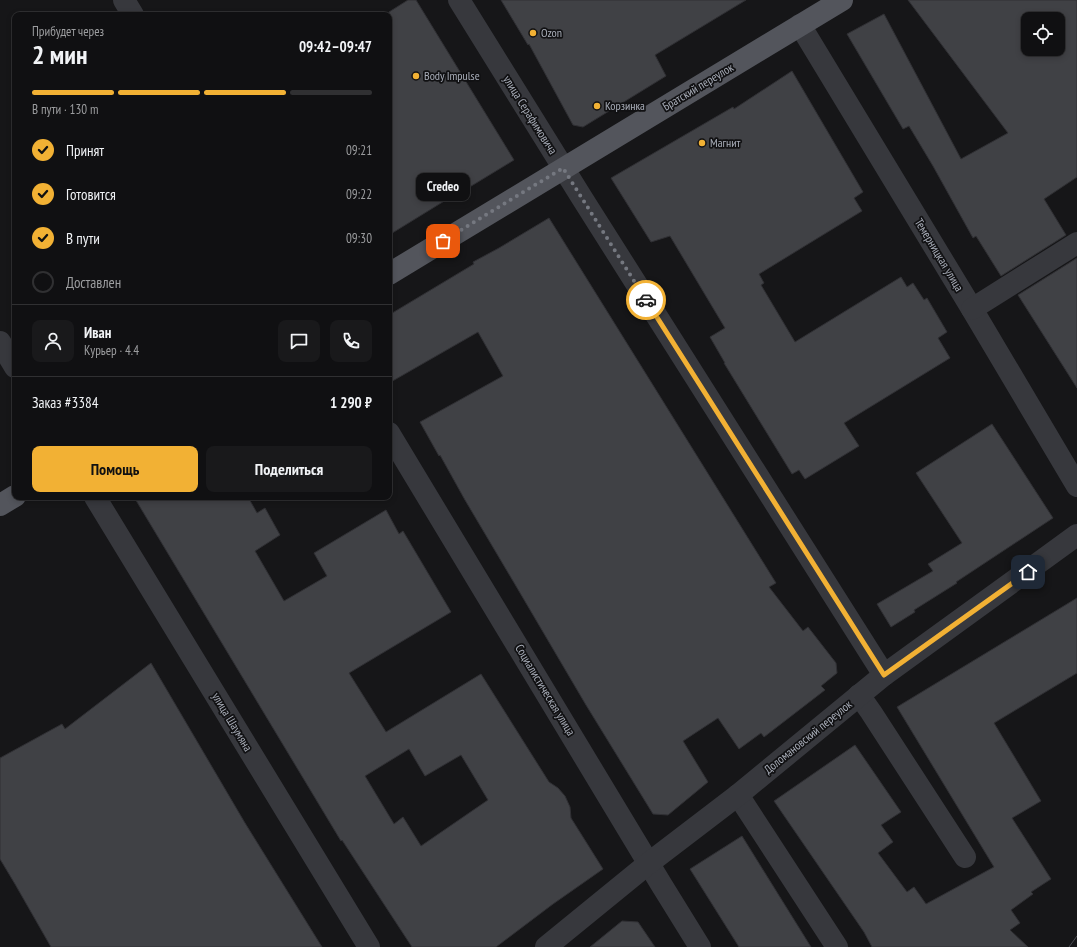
<!DOCTYPE html>
<html lang="ru">
<meta charset="utf-8">
<style>
:root{--surface:#101012;--page:#19191b;--text:#f1f3f6;--muted:#9c9d9f;--line:#303032;--accent:#f2b134}
body{margin:0;font-family:"PT Sans Narrow",sans-serif;background:var(--page);color:var(--text);height:100vh;display:flex;flex-direction:column;font-size:15px;white-space:nowrap}
*{box-sizing:border-box;margin:0}
p{font-size:13px;color:var(--muted)}
.icon{flex:none;width:22px;height:22px;fill:none;stroke:currentColor;stroke-width:2;stroke-linecap:round;stroke-linejoin:round}
.map{position:relative;flex:1;overflow:hidden}
.side{position:absolute;left:12px;top:12px;width:380px;height:488px;display:flex;flex-direction:column;background:var(--surface);border-radius:8px;box-shadow:0 2px 6px #0003,0 0 0 1px var(--line)}
.side>*{flex:none}
.controls{position:absolute;left:1021px;top:12px;display:grid;gap:8px}
.controls a{display:grid;place-items:center;width:44px;height:44px;border-radius:8px;background:var(--surface);box-shadow:0 2px 6px #0003,0 0 0 1px var(--line);font-size:20px}
.pin{position:absolute;display:grid;place-items:center;width:34px;height:34px;color:#fff;margin:-17px;border-radius:8px;box-shadow:0 2px 6px #0006}
.courier{position:absolute;display:grid;place-items:center;width:40px;height:40px;margin:-20px;border:3px solid #f2b134;border-radius:50%;background:#fff;color:#222;box-shadow:0 1px 5px #0007}
.bubble{position:absolute;height:28px;border-radius:8px;background:var(--surface);box-shadow:0 2px 6px #0003,0 0 0 1px var(--line);font-size:13px;font-weight:700;line-height:28px;text-align:center}
.summary em{font-style:normal;font-weight:700}
.summary div{display:flex;flex-direction:column-reverse}
.summary{display:flex;align-items:center;justify-content:space-between;height:68px;padding:0 20px}
h1{font-size:26px;font-weight:700;line-height:30px}
.bar{display:grid;grid-template-columns:repeat(4,1fr);gap:6px 4px;align-content:center;height:48px;padding:0 20px}
.bar i{height:5px;border-radius:3px;background:var(--line)}
.bar .selected{background:var(--accent)}
.bar p{grid-column:span 4}
.line{display:flex;align-items:center;gap:10px;padding:0 20px;border-top:1px solid var(--line)}
.line div{flex:1}
.round{display:grid;place-items:center;flex:none;width:42px;height:42px;border-radius:8px;background:var(--page)}
ol{padding:0 20px;list-style:none}
li{display:flex;align-items:center;gap:12px;height:44px}
li p{margin-inline-start:auto}
li .icon{padding:4px;border-radius:50%;background:var(--accent);color:#111;stroke-width:4}
li:last-child{color:var(--muted)}
li i{width:22px;height:22px;border:2px solid var(--line);border-radius:50%}
.cta{display:flex;gap:8px;margin-top:auto;padding:8px 20px}
.cta a{flex:1;height:46px;border-radius:8px;background:var(--accent);color:#111;font-size:16px;font-weight:700;line-height:46px;text-align:center}
.cta a+a{background:var(--page);color:var(--text)}
.map>svg:first-child{display:block}
.building{fill:#404145;stroke:#303034;fill-rule:evenodd}
.lines{fill:none;stroke-linecap:round;stroke-linejoin:round}
.minor{stroke:#37383d;stroke-width:22}
.major{stroke:#53555c;stroke-width:22}
.tram{stroke:#4a4c52;stroke-width:1}
.done{stroke:#757880;stroke-width:4;stroke-dasharray:0 7.2}
.route{stroke:#f2b134;stroke-width:5}
.poi-dot{fill:#f2b134;stroke:#111113;stroke-width:1.5}
.labels{text-anchor:middle;stroke-width:3.5;stroke-linejoin:round;paint-order:stroke}
.poi-label{font-size:12px;fill:#a8adb8;stroke:#111113;text-anchor:start}
.street-label{font-size:12px;fill:#a8adb8;stroke:#111113}
</style>
<div class="map">
<svg width="1077" height="947" viewBox="0 0 1077 947">
<rect width="100%" height="100%" fill="#161618"/>
<!-- building -->
<g class="building">
<path d="M 408,0 L 416,0 L 514,160 L 468,188 L 467,187 L 389,235 L 389,12 Z"/>
<path d="M 501,0 L 746,0 L 655,55 L 666,76 L 583,127 L 573,125 L 529,44 L 528,45 Z"/>
<path d="M 908,0 L 1077,0 L 1077,177 L 1044,199 L 1066,235 L 1001,276 L 976,236 L 973,238 L 933,166 L 909,126 L 903,129 L 847,34 L 884,14 L 961,159 L 1008,133 ZM 1028,19 L 1058,19 L 1058,49 L 1028,49 Z"/>
<path d="M 792,71 L 863,192 L 854,198 L 862,211 L 759,274 L 764,283 L 761,285 L 795,342 L 901,277 L 907,287 L 913,283 L 924,300 L 927,298 L 947,332 L 938,338 L 950,358 L 844,423 L 859,446 L 805,479 L 799,470 L 792,474 L 724,363 L 725,363 L 710,337 L 725,328 L 670,236 L 651,242 L 611,178 L 733,107 L 734,109 Z"/>
<path d="M 549,218 L 776,583 L 769,587 L 803,631 L 808,627 L 836,663 L 837,673 L 821,686 L 825,690 L 764,737 L 761,733 L 739,749 L 718,718 L 683,741 L 708,782 L 668,815 L 653,814 L 586,705 L 516,586 L 465,500 L 440,455 L 439,456 L 420,422 L 503,376 L 478,332 L 389,383 L 389,315 L 474,264 L 473,262 L 499,248 Z"/>
<path d="M 1077,258 L 1077,388 L 1018,295 Z"/>
<path d="M 992,424 L 1053,518 L 956,582 L 957,583 L 914,610 L 915,612 L 891,627 L 877,604 L 933,571 L 928,564 L 962,543 L 916,473 Z"/>
<path d="M 134,497 L 248,497 L 257,513 L 265,508 L 280,535 L 255,551 L 284,601 L 327,576 L 314,553 L 386,510 L 399,534 L 403,531 L 451,612 L 349,673 L 386,732 L 481,674 L 549,782 L 558,788 L 565,796 L 570,807 L 571,818 L 603,869 L 553,904 L 496,947 L 412,947 L 342,840 L 341,841 ZM 409,749 L 425,776 L 461,755 L 488,800 L 421,846 L 403,817 L 394,824 L 365,776 Z"/>
<path d="M 1077,598 L 1077,673 L 994,723 L 1041,801 L 1012,818 L 1051,879 L 1031,892 L 1033,894 L 1011,910 L 1020,923 L 1010,930 L 1028,947 L 872,947 L 864,932 L 774,801 L 855,745 L 901,812 L 881,825 L 893,842 L 878,853 L 907,892 L 914,887 L 926,904 L 994,867 L 897,707 Z"/>
<path d="M 151,663 L 245,823 L 322,947 L 51,947 L 15,884 L 0,859 L 0,758 L 62,724 L 65,729 Z"/>
<path d="M 742,836 L 811,947 L 739,947 L 690,869 Z"/>
<path d="M 622,921 L 638,922 L 655,947 L 590,947 Z"/>
</g>
<g class="lines">
<!-- minor -->
<g class="minor">
<path d="M 124,0 L 133,15"/>
<path d="M 459,0 L 582,198 L 884,675"/>
<path d="M 800,25 L 972,309 L 1077,486"/>
<path d="M 972,309 L 1077,243"/>
<path d="M 0,342 L 15,367"/>
<path d="M 389,433 L 661,884 L 700,947"/>
<path d="M 95,497 L 369,947"/>
<path d="M 859,695 L 871,712 L 965,857"/>
<path d="M 738,795 L 837,947"/>
<path d="M 546,947 L 649,863 L 738,795 L 884,675 L 1077,535"/>
</g>
<!-- major -->
<g class="major">
<path d="M 389,274 L 842,0"/>
<path d="M 0,505 L 15,496"/>
</g>
<!-- tram -->
<path class="tram" d="M 1069,947 L 1077,936"/>
</g>
<g class="lines">
<!-- done -->
<path class="done" d="M 443,241 L 563,168 L 646,300"/>
<!-- route -->
<path class="route" d="M 646,300 L 884,675 L 1028,572"/>
</g>
<!-- markers -->
<g class="poi-dot">
<circle cx="533" cy="33" r="4"/>
<circle cx="416" cy="76" r="4"/>
<circle cx="597" cy="106" r="4"/>
<circle cx="702" cy="143" r="4"/>
</g>
<g class="labels">
<!-- poi labels -->
<g class="poi-label">
<text x="541" y="37">Ozon</text>
<text x="424" y="80">Body Impulse</text>
<text x="605" y="110">Корзинка</text>
<text x="710" y="147">Магнит</text>
</g>
<!-- street labels -->
<g class="street-label">
<text transform="translate(698 87) rotate(-31)" y="4">Братский переулок</text>
<text transform="translate(530 115) rotate(58)" y="4">улица Серафимовича</text>
<text transform="translate(939 255) rotate(59)" y="4">Темерницкая улица</text>
<text transform="translate(545 690) rotate(59)" y="4">Социалистическая улица</text>
<text transform="translate(232 722) rotate(59)" y="4">улица Шаумяна</text>
<text transform="translate(808 737) rotate(-39)" y="4">Доломановский переулок</text>
</g>
</g>
</svg>
<div class="controls">
<a><svg class="icon" aria-label="locate" viewBox="0 0 24 24"><circle cx="12" cy="12" r="6"/><path d="M12 2v4M12 18v4M2 12h4M18 12h4"/></svg></a>
</div>
<div class="pin" style="left:443px;top:241px;background:#ea580c"><svg class="icon" aria-label="bag" viewBox="0 0 24 24"><path d="M5 8h14l-1 12H6zM9 8a3 3 0 0 1 6 0"/></svg></div>
<div class="pin" style="left:1028px;top:572px;background:#1f2937"><svg class="icon" aria-label="home" viewBox="0 0 24 24"><path d="M3 11l9-7 9 7M6 9v11h12V9"/></svg></div>
<div class="courier" style="left:646px;top:300px"><svg class="icon" aria-label="car" viewBox="0 0 24 24"><path d="M5 17H2v-5l4-1 3-4h7l3 4 3 1v5h-3M9 17h6M6 11h13"/><circle cx="7" cy="17" r="2"/><circle cx="17" cy="17" r="2"/></svg></div>
<div class="bubble" style="left:416px;top:173px;width:54px">Credeo</div>
<section class="side">
<div class="summary"><div><h1>2 мин</h1><p>Прибудет через</p></div><em>09:42–09:47</em></div>
<div class="bar"><i class="selected"></i><i class="selected"></i><i class="selected"></i><i></i><p>В пути · 130 m</p></div>
<ol>
<li><svg class="icon" aria-label="check" viewBox="0 0 24 24"><path d="M5 12l5 5 9-10"/></svg>Принят<p>09:21</p></li>
<li><svg class="icon" aria-label="check" viewBox="0 0 24 24"><path d="M5 12l5 5 9-10"/></svg>Готовится<p>09:22</p></li>
<li><svg class="icon" aria-label="check" viewBox="0 0 24 24"><path d="M5 12l5 5 9-10"/></svg>В пути<p>09:30</p></li>
<li><i></i>Доставлен</li>
</ol>
<div class="line" style="height:72px"><a class="round"><svg class="icon" aria-label="person" viewBox="0 0 24 24"><circle cx="12" cy="8" r="4"/><path d="M4 21q1-7 8-7t8 7"/></svg></a><div><b>Иван</b><p>Курьер · 4.4</p></div><a class="round"><svg class="icon" aria-label="chat" viewBox="0 0 24 24"><path d="M4 5h16v11H9l-5 4z"/></svg></a><a class="round"><svg class="icon" aria-label="phone" viewBox="0 0 24 24"><path d="M5 4h4l2 5-3 2q2 4 5 5l2-3 5 2v4C11 20 4 13 5 4z"/></svg></a></div>
<div class="line" style="height:52px"><div>Заказ #3384</div><b>1 290 ₽</b></div>
<div class="cta"><a>Помощь</a><a>Поделиться</a></div>
</section>
</div>
